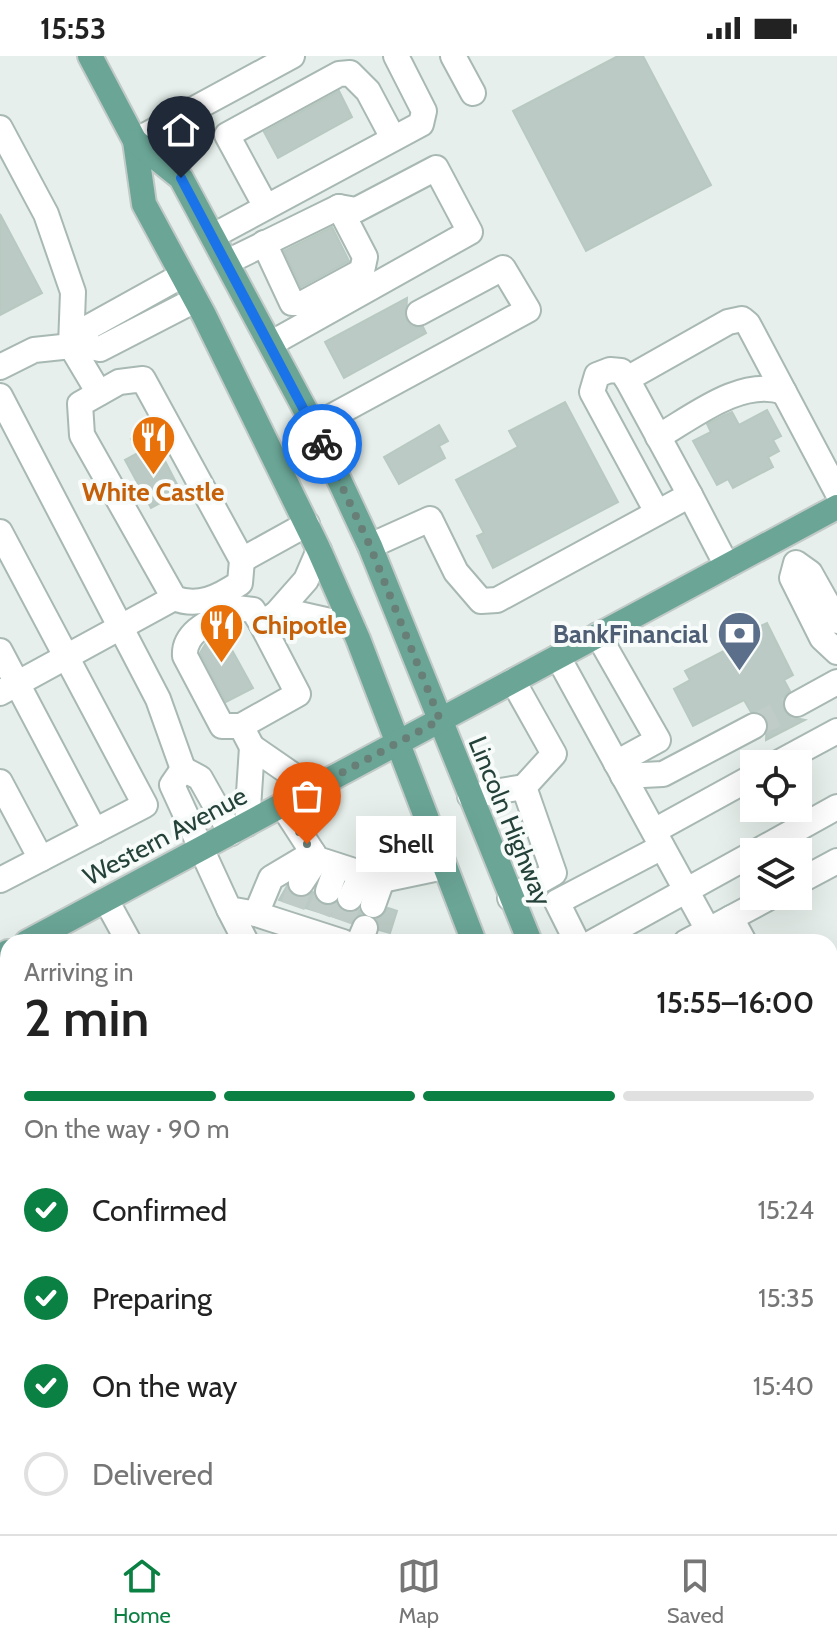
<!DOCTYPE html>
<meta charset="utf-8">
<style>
:root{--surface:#fff;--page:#f2f2f2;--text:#222;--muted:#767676;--line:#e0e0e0;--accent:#0b8043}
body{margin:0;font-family:Cabin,sans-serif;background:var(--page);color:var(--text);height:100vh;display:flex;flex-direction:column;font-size:30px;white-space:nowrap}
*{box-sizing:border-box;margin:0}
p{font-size:26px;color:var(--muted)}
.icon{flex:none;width:44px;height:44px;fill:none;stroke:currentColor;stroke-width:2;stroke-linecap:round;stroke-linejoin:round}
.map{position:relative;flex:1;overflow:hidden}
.panel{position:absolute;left:0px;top:878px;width:838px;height:600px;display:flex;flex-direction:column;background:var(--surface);border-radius:24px 24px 0 0;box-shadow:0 8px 32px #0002}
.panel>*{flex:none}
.buttons{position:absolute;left:740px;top:694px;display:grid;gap:16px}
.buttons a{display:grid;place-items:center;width:72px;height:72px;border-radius:0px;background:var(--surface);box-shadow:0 8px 32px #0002;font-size:40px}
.pin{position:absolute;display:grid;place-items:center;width:68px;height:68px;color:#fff;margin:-82px -34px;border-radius:50% 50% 50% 0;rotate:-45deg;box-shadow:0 0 8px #0007}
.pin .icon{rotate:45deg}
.courier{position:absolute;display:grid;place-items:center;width:80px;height:80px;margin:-40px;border:6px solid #1a73e8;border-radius:50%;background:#fff;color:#222;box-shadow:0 2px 10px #0007}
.bubble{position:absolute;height:56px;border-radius:0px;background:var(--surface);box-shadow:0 8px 32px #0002;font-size:26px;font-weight:600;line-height:56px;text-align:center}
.summary em{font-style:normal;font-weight:600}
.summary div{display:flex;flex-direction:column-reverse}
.summary{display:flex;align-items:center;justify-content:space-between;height:136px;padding:0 24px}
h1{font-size:52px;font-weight:600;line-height:60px}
.bar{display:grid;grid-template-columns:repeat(4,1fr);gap:12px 8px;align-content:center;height:96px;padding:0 24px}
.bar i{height:10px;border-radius:6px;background:var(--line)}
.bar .active{background:var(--accent)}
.bar p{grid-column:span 4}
ol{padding:0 24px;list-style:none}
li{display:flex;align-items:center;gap:24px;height:88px}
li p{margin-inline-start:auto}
li .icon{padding:8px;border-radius:50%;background:var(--accent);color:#fff;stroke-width:4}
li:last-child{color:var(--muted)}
li i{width:44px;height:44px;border:4px solid var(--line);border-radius:50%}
.status{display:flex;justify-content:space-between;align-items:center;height:56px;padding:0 40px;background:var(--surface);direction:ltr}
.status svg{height:22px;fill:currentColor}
.dock{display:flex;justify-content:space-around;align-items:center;height:112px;border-top:2px solid var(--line);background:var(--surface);font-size:22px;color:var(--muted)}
.dock a{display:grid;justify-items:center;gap:4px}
.dock .active{color:var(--accent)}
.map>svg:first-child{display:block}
.building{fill:#bbcac4;stroke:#b8c9c2;stroke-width:2}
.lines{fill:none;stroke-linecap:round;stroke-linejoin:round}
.minor-tunnel{stroke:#bfccc8;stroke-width:24;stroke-dasharray:24 12;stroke-linecap:butt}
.minor-casing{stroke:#a8b8b2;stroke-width:28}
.major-casing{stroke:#c2cac8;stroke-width:28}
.minor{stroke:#fff;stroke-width:24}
.major{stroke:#6aa596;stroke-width:24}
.done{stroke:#687f78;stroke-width:8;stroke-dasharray:0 14.4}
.route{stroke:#1a73e8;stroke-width:10}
.labels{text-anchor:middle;stroke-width:8;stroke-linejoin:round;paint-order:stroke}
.food-label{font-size:26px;font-weight:bold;fill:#c56008;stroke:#f7fbf9}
.service-label{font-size:26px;font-weight:bold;fill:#4e5e75;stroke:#f7fbf9;text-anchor:end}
.street-label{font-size:26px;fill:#24423a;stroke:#f7fbf9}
</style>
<div class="status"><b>15:53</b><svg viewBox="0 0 49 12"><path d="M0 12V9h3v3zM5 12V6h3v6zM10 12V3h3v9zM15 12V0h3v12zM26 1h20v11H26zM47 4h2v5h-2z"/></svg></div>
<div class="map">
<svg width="837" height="1478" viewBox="0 0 837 1478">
<rect width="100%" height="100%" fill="#e6efeb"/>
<!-- building -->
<g class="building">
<path d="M 618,0 L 643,0 L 711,129 L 586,195 L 513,55 Z"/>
<path d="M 339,35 L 352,61 L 278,102 L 264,76 Z"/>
<path d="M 0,158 L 42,237 L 0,259 Z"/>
<path d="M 332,171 L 349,205 L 301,231 L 284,195 Z"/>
<path d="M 407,242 L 406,263 L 412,270 L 423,271 L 426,277 L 344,322 L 325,286 Z"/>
<path d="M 565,346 L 618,446 L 493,512 L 477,480 L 484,477 L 456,424 L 518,391 L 509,375 Z"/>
<path d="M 767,354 L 781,380 L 773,384 L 779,395 L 768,401 L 773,411 L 733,432 L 728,423 L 717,429 L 693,385 L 711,376 L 707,368 L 725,359 L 732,356 L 739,369 Z"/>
<path d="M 439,369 L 448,385 L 439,390 L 445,402 L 399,428 L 384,401 Z"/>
<path d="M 149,374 L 181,436 L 151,452 L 125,404 L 138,397 L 131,383 Z"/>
<path d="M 767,567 L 793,619 L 784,624 L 790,635 L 784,641 L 784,654 L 790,661 L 805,664 L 766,684 L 767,662 L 761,657 L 751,656 L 744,644 L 693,670 L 674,633 L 690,624 L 685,615 L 751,581 L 748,576 Z"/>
<path d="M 222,576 L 253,632 L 226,646 L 200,597 L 206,587 Z"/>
<path d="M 287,830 L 293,840 L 307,841 L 313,836 L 322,849 L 336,847 L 344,856 L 359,854 L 361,858 L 351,866 L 279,844 Z"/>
<path d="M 388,852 L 397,855 L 390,877 L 379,874 L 377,863 Z"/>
</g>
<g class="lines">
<!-- minor-tunnel -->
<g class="minor-tunnel">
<path d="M 754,670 L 797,648"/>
<path d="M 293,850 L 301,827"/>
<path d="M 319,857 L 328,835"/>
<path d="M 342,865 L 350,842"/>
</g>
<defs>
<g id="minor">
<path d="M 453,0 L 473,37"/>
<path d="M 0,72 L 46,158 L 73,236 L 71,290 L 99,337"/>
<path d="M 135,85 L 292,0"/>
<path d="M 266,151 L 227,79 L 339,18 L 350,17 L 368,35 L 393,82"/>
<path d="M 213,180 L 421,68 L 424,55 L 396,0"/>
<path d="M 264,187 L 292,247 L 303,247 L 362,215 L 365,201 L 339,151"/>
<path d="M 227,206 L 339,151 L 356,154 L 436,112 L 470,176 L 272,287"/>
<path d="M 181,220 L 89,271 L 81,289 L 100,293 L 195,244"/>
<path d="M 0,311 L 34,294 L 81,289"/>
<path d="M 143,323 L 242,504 L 240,527 C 219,541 198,552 174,542 L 82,379 L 80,348 L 119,326 Z"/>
<path d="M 627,323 L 728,266 L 742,263 L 748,268 L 837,436"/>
<path d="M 0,340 L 158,643 L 183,713"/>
<path d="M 314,370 L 528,254 L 503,212 L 419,257"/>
<path d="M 658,381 C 694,360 742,321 784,336"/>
<path d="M 657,456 L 592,336 L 597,319 L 610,314 L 621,315 L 627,323 L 690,439"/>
<path d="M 0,476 L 145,749 L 0,824"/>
<path d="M 370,490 L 430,463 L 456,516 L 481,545 L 497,544 L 690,439 L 727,510"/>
<path d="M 319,494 L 306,524 L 276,558 L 299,558 L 352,570"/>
<path d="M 242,504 L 307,468"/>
<path d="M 837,565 L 810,517 L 796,507 L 792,522 L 822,582 L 837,596"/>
<path d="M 598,579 L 658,684 L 616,707"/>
<path d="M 0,595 L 95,775"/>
<path d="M 558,601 L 708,874"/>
<path d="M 0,637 L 174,542"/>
<path d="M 797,648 L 837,626"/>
<path d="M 241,670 L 222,670 L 185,600 C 183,574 216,563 236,552 L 253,554 L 261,567 L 276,558"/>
<path d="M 252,691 L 241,670 L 298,638 L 261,567"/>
<path d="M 776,708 L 837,675"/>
<path d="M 623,720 L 663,718 L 754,670"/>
<path d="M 0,726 L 41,803"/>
<path d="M 470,740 L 524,731"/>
<path d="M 282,749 L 317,803 L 382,824 L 444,811"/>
<path d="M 247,768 L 252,691 L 313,733"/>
<path d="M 654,775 L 754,720"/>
<path d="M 231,777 L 200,722 L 183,713 L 172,729 L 229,853 L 256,858 L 343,886"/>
<path d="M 756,796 L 837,751"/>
<path d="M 798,826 L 837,805"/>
<path d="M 301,827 L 317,803"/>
<path d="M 328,835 L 337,810"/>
<path d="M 350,842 L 362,818"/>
<path d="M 510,842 L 554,817 L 524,731 L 554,698 L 513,625"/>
<path d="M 106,844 L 129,886"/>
<path d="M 373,849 L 382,824"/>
<path d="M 229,853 L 246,886"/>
<path d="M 256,858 L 271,822 L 313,797"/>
<path d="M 731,862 L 744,886"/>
<path d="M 359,886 L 365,872"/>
<path d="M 577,886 L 557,846 L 662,791"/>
<path d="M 593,886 L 754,797"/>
<path d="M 686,886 L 772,840"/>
<path d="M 830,1039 L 837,1052"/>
<path d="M 0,1090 L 8,1086"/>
<path d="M 830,1117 L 837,1114"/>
<path d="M 830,1179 L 837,1175"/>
<path d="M 830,1277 L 837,1273"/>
<path d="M 830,1354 L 837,1367"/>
<path d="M 637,1470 L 641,1478"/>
<path d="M 278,1478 L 293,1470"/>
</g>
<g id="major">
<path d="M 90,0 L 135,85 L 144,148 L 204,259 L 319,494 L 358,583 L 474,886"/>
<path d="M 135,85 L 181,122 L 314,370 L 370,490 L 530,886"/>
<path d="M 27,886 L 837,451"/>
<path d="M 0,901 L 8,896"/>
<path d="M 830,1458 L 837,1471"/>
<path d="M 780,1470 L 785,1478"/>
</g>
</defs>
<!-- minor casing -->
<use href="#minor" class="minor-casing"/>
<!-- major casing -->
<use href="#major" class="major-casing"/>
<!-- minor -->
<use href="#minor" class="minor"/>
<!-- major -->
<use href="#major" class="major"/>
</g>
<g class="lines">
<!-- done -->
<path class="done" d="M 307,788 L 282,749 L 440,664 L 370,490 L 322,388"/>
<!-- route -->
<path class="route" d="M 181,122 L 322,388"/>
</g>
<!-- icons -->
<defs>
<symbol id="restaurant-pin" viewBox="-11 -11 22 30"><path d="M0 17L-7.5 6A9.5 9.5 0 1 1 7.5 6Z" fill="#e8710a" stroke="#f7fbf9"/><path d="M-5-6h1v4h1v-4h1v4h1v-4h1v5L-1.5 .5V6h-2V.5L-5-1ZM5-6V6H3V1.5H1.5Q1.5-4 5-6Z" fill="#fff"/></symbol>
<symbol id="bank-pin" viewBox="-11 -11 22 30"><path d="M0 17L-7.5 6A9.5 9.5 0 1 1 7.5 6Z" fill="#5c6f8a" stroke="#f7fbf9"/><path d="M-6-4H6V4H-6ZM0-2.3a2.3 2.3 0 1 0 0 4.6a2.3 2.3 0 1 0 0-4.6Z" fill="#fff"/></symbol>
</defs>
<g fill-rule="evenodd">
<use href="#restaurant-pin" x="128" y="356" width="51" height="69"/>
<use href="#restaurant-pin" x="196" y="544" width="51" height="69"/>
<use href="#bank-pin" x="714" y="552" width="51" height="69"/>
</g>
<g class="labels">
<!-- food labels -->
<g class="food-label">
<text x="153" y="445">White Castle</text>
<text x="252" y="578" text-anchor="start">Chipotle</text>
</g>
<!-- service labels -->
<g class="service-label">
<text x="708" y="587">BankFinancial</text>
</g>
<!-- street labels -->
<g class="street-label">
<text transform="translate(510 765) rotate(68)" y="9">Lincoln Highway</text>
<text transform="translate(165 780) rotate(-28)" y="9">Western Avenue</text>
</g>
</g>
</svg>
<div class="buttons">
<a><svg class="icon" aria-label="locate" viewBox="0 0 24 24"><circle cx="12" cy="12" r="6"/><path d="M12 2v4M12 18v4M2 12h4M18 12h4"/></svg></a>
<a><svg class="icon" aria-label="layers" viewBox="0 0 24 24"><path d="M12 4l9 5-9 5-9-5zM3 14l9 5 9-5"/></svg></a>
</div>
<div class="pin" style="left:307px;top:788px;background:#ea580c"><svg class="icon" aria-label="bag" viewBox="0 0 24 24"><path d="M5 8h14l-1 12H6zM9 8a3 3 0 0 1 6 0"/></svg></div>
<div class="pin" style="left:181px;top:122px;background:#1f2937"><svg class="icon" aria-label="home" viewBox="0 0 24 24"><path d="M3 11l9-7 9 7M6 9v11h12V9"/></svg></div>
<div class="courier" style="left:322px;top:388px"><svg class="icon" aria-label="bike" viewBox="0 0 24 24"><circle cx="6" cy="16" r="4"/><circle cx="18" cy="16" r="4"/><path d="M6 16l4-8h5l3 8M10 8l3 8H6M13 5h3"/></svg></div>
<div class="bubble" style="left:356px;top:760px;width:100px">Shell</div>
<section class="panel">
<div class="summary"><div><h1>2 min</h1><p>Arriving in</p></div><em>15:55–16:00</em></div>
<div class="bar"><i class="active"></i><i class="active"></i><i class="active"></i><i></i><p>On the way · 90 m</p></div>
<ol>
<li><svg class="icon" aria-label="check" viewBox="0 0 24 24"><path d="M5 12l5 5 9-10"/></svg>Confirmed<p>15:24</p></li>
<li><svg class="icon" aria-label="check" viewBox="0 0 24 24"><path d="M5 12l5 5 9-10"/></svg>Preparing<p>15:35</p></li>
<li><svg class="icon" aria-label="check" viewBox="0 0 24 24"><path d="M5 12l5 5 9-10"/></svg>On the way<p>15:40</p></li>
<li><i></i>Delivered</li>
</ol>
</section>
</div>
<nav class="dock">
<a class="active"><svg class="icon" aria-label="home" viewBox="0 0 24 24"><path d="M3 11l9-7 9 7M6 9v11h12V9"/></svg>Home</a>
<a><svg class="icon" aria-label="map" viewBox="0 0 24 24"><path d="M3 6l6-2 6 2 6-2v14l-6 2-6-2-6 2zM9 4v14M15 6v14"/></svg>Map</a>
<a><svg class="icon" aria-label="saved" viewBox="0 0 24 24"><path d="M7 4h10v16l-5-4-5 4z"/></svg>Saved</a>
</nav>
